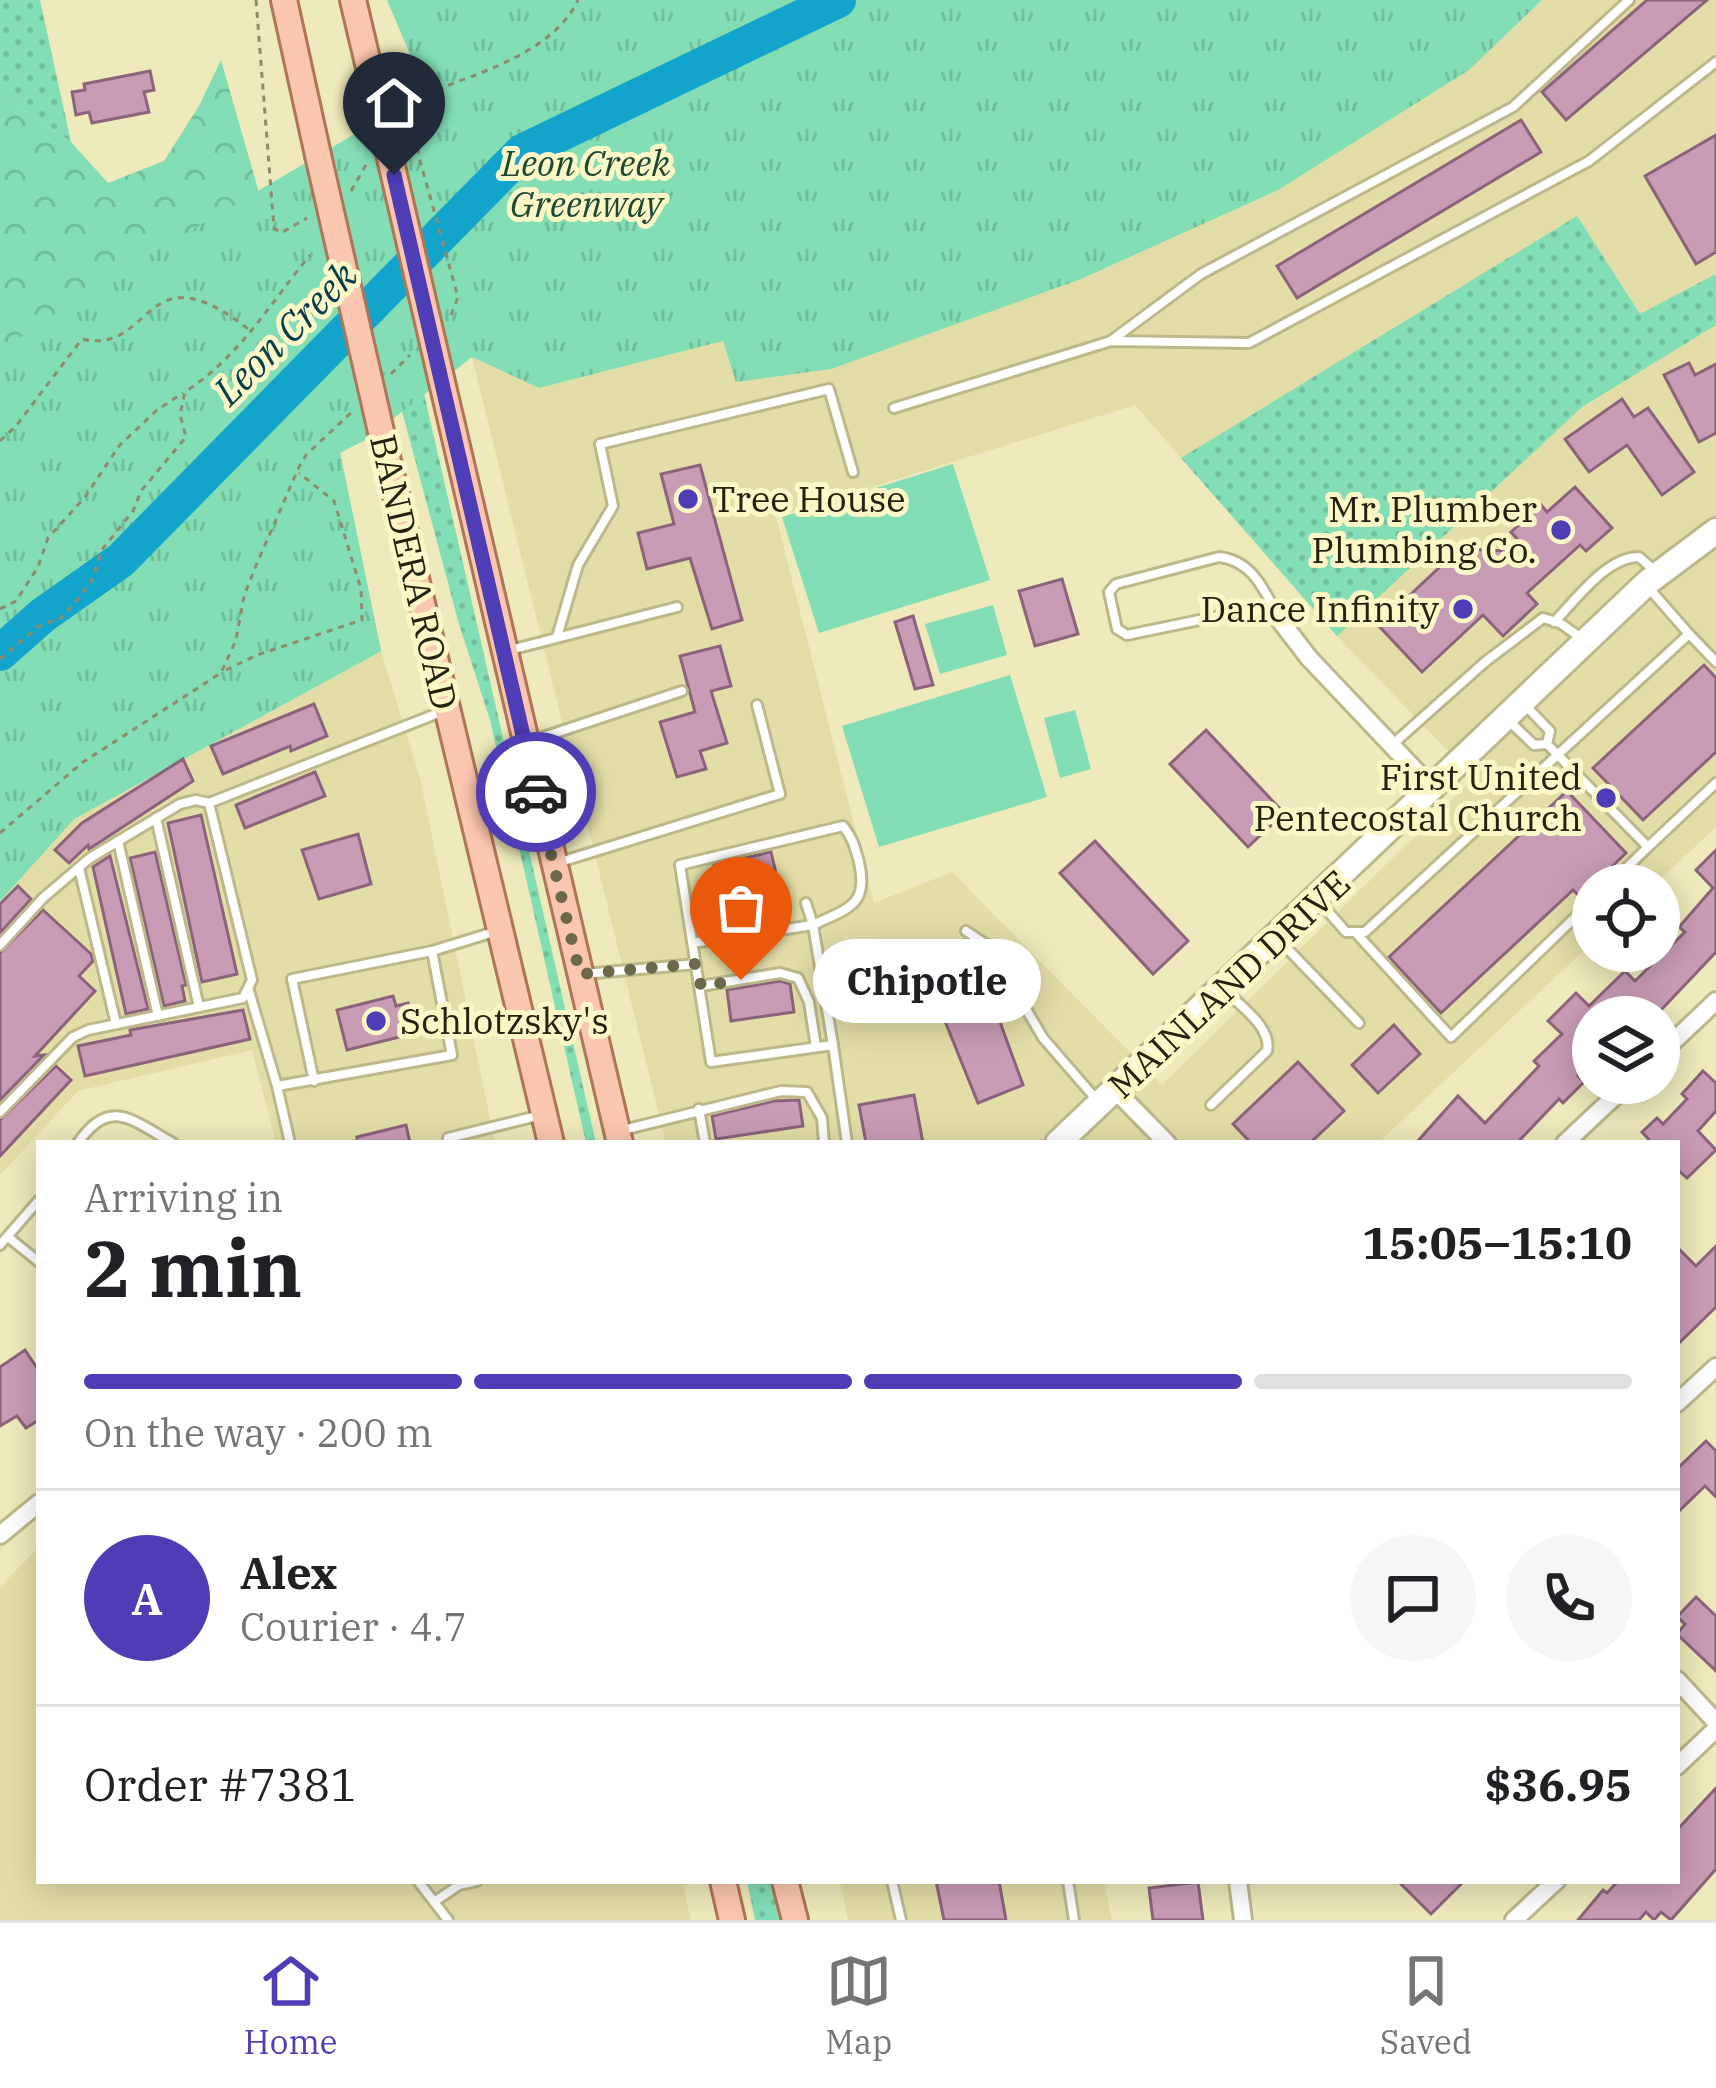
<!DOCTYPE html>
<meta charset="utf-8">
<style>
:root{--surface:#fff;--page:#f6f6f6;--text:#202124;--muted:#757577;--line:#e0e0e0;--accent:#4e3db4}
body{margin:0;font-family:"IBM Plex Serif",serif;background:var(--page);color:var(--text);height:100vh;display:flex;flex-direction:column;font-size:45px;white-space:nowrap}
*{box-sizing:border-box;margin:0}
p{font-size:39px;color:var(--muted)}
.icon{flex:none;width:66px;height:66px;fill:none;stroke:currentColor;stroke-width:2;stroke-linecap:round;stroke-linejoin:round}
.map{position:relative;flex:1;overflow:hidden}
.details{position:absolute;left:36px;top:1140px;width:1644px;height:744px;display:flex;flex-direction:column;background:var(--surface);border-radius:0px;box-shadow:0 6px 30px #0003}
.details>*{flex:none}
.buttons{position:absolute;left:1572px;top:864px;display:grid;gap:24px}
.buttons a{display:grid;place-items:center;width:108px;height:108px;border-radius:50%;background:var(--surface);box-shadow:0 6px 30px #0003;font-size:60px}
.pin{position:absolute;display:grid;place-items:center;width:102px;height:102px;color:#fff;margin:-123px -51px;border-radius:50% 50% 50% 0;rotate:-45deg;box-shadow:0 0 12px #0007}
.pin .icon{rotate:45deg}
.courier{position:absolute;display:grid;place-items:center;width:120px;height:120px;margin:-60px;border:9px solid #4e3db4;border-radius:50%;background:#fff;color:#222;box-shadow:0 3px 15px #0007}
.bubble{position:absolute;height:84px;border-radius:42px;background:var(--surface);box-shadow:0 6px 30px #0003;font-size:39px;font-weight:700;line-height:84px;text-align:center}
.overview em{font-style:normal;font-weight:700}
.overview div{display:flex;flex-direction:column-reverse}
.overview{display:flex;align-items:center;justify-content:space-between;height:204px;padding:0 48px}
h1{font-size:78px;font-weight:700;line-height:90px}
.bar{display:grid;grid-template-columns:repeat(4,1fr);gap:18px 12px;align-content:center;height:144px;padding:0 48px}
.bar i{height:15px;border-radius:9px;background:var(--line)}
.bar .active{background:var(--accent)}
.bar p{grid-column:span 4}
.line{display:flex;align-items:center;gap:30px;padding:0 48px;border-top:3px solid var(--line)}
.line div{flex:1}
.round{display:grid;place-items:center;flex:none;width:126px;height:126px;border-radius:63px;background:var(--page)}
.tab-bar{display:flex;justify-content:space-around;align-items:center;height:168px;border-top:3px solid var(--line);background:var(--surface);font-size:33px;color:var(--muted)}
.tab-bar a{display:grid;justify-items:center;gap:6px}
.tab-bar .active{color:var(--accent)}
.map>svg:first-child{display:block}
.built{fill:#e3dea7;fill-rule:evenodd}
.grass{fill:url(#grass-dots)}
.forest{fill:url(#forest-crowns)}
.park{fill:url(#park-tufts)}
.pitch{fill:#83deb5}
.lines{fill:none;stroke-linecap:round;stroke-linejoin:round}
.river{stroke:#12a4cb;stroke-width:36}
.building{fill:#c89cb5;stroke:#8b637a;stroke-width:3}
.service-casing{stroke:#bcb88a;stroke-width:14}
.minor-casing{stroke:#bcb88a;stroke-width:22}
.secondary-casing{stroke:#bcb88a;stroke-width:30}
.primary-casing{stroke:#af7556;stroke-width:30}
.path{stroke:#8e8b6a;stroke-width:3;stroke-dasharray:6 6;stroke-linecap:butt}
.service{stroke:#fff;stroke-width:8}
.minor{stroke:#fff;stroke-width:16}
.secondary{stroke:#fff;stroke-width:24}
.primary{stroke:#fcc7b0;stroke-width:24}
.primary-bridge-casing{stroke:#af7556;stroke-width:30;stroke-linecap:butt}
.primary-bridge{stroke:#fcc7b0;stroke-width:24}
.done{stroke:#6b684c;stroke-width:12;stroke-dasharray:0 21.6}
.route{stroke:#4e3db4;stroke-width:15}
.poi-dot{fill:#4e3db4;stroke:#fbf7c7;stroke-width:4.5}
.labels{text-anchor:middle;stroke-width:10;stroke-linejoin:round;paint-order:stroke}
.park-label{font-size:36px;font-style:italic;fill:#1b4936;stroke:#fbf7c7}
.poi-label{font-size:36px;fill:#242210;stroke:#fbf7c7;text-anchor:end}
.street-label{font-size:36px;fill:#242210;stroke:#fbf7c7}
.water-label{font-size:39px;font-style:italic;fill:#043d4e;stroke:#fbf7c7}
</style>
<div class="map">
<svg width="1716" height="1920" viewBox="0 0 1716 1920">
<defs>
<pattern id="grass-dots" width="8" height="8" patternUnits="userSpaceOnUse" patternTransform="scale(3)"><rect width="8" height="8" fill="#83deb5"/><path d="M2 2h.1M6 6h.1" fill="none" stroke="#71be9b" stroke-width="1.8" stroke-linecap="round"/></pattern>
<pattern id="forest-crowns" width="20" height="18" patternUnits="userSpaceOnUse" patternTransform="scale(3)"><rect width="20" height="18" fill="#83deb5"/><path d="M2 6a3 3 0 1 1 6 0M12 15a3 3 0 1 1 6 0" fill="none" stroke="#71be9b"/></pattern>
<pattern id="park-tufts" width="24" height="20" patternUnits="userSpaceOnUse" patternTransform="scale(3)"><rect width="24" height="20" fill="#83deb5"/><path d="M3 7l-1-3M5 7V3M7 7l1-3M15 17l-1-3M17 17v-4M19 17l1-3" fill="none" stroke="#71be9b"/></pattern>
</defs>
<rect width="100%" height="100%" fill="#eeeabb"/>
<!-- built -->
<g class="built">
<path d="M 1542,0 L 1716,0 L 1716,827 L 1654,885 L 1593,885 L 1593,942 L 1378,1143 L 666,1143 L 472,357 L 539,388 L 724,341 ZM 1135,405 L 1335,634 L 1474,778 L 1162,1085 L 952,872 L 874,903 L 776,517 Z"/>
<path d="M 381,651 L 420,778 L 495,1143 L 276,1143 L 252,1050 L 78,1091 L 0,1175 L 0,901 L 74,819 Z"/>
<path d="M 39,1547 L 39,1881 L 682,1881 L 691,1920 L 0,1920 L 0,1587 Z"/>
<path d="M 840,1881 L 1104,1881 L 1112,1920 L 848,1920 Z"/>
</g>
<!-- grass -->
<g class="grass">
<path d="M 0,0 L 40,0 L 71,142 L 0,95 Z"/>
<path d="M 1577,216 L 1640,314 L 1716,274 L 1716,325 L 1582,407 L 1337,636 L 1181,458 Z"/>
<path d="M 423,389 L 596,1143 L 586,1143 L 490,720 L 459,624 L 402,411 Z"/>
<path d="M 747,1881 L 770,1881 L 780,1920 L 755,1920 Z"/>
</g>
<!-- forest -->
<path class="forest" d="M 221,60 L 297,325 L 365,440 L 340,453 L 381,651 L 74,819 L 0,901 L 0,95 L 71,142 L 108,183 L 164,161 L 199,106 Z"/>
<!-- park -->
<path class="park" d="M 387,0 L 1542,0 L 1469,70 L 1278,190 L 1081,279 L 831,369 L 736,382 L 723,341 L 539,388 L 472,357 L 366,440 L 340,452 L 381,651 L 74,819 L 0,901 L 0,351 L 117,274 L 426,92 Z"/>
<!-- pitch -->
<g class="pitch">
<path d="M 953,464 L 990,580 L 819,633 L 782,517 Z"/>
<path d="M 993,605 L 1007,655 L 940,674 L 925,624 Z"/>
<path d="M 1010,675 L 1047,797 L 879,847 L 842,726 Z"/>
<path d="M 1075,710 L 1091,769 L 1060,778 L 1044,718 Z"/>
</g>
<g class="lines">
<!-- river -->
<path class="river" d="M 0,653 L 43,615 L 121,560 L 522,152 L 838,0"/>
</g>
<!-- building -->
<g class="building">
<path d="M 1647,0 L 1707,0 L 1566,120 L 1542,92 Z"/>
<path d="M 150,71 L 154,90 L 144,92 L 149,112 L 92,123 L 89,112 L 76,115 L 72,92 L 85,90 L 84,84 Z"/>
<path d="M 1521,120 L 1541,152 L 1297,298 L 1277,266 Z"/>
<path d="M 1716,135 L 1716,252 L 1696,264 L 1645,176 Z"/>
<path d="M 1689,363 L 1695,375 L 1716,364 L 1716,433 L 1699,442 L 1664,375 Z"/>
<path d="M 1622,399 L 1634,417 L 1648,408 L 1694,472 L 1662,495 L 1627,445 L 1589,472 L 1565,439 Z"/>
<path d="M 700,465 L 742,620 L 712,629 L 690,558 L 647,569 L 638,533 L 674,524 L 661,474 Z"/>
<path d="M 1575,487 L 1612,528 L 1586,551 L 1580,545 L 1527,593 L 1537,604 L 1503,636 L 1483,615 L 1422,672 L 1378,625 L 1459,549 L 1529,552 L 1511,532 L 1541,505 L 1547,512 Z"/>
<path d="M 1062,579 L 1078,634 L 1035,646 L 1019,591 Z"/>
<path d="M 913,616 L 933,685 L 915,689 L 895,622 Z"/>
<path d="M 720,646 L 731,686 L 711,691 L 727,743 L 700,751 L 706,769 L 677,777 L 660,722 L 695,712 L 680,656 Z"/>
<path d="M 1704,665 L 1716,678 L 1716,752 L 1643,820 L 1593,768 Z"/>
<path d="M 314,704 L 327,736 L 291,751 L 290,746 L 223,774 L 211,746 Z"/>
<path d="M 1206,730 L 1284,813 L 1248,847 L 1170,764 Z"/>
<path d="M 183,759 L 193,781 L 89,849 L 88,845 L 69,863 L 55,850 L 82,823 Z"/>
<path d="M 315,772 L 325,796 L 245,828 L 236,805 Z"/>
<path d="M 1567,791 L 1626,853 L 1580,897 L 1573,890 L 1441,1013 L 1389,957 Z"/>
<path d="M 201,815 L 237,974 L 202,982 L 168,823 Z"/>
<path d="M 358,834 L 371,884 L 319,899 L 302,850 Z"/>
<path d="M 1095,841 L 1188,941 L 1153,974 L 1060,873 Z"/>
<path d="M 1716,850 L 1716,952 L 1662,1009 L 1653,1017 L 1593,1017 L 1593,1060 L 1578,1076 L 1584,1082 L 1563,1103 L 1559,1099 L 1517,1143 L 1416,1143 L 1458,1096 L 1485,1123 L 1539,1066 L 1534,1061 L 1562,1034 L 1548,1021 L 1576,993 L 1589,1006 L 1625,971 L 1635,981 L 1685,932 L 1679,927 L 1713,888 L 1696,870 Z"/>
<path d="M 155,852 L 186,985 L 182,986 L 185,1001 L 164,1006 L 130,858 Z"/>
<path d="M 771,852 L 779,886 L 722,899 L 714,865 Z"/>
<path d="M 110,856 L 148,1009 L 126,1014 L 93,867 Z"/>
<path d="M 18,886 L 31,899 L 0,933 L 0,904 Z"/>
<path d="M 43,910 L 91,954 L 93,961 L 79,976 L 95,991 L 35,1056 L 44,1055 L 0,1100 L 0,953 Z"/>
<path d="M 977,959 L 1023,1085 L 978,1103 L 928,979 Z"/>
<path d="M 780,981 L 790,984 L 794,1012 L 731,1021 L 727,990 Z"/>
<path d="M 393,996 L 396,1006 L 408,1003 L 416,1033 L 347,1050 L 337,1010 Z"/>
<path d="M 243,1010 L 250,1039 L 85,1076 L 78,1046 L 131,1035 L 130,1030 Z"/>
<path d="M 1394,1025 L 1420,1054 L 1378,1093 L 1352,1065 Z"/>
<path d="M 1298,1062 L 1344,1111 L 1310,1143 L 1251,1143 L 1233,1124 Z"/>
<path d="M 56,1066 L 71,1080 L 0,1156 L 0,1120 Z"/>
<path d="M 1703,1071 L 1716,1083 L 1716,1111 L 1698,1131 L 1716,1150 L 1687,1178 L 1677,1169 L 1677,1143 L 1652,1143 L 1642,1132 L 1657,1118 L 1663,1124 L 1687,1099 L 1682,1094 Z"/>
<path d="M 914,1095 L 923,1143 L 866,1143 L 859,1105 Z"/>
<path d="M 799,1100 L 803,1126 L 716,1139 L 712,1116 L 774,1101 Z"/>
<path d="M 406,1125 L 410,1143 L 357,1143 L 357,1137 Z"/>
<path d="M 1716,1246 L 1716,1307 L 1677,1345 L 1677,1247 L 1696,1266 Z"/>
<path d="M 25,1350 L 39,1371 L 39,1420 L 26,1428 L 17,1416 L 0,1426 L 0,1367 Z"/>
<path d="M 1706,1441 L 1716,1451 L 1716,1497 L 1705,1486 L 1677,1513 L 1677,1469 Z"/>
<path d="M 1696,1597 L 1716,1616 L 1716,1671 L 1677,1634 L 1685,1624 L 1677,1617 Z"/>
<path d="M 1716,1788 L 1716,1869 L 1671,1920 L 1661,1912 L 1654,1920 L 1646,1912 L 1639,1920 L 1578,1920 L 1603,1890 L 1607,1893 L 1618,1881 L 1677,1881 L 1677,1830 Z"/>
<path d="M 936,1881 L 999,1881 L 1006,1920 L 944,1920 Z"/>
<path d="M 1398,1881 L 1464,1881 L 1431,1914 Z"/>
<path d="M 1198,1882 L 1203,1920 L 1153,1920 L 1149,1888 Z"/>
</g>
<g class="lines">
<defs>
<g id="service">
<path d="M 1112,340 L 1201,274 L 1513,107 L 1629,0"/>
<path d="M 894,408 L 1111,341 L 1249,343 L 1589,161 L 1716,62"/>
<path d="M 1272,605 L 1127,635 L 1117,629 L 1109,592 L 1116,584 L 1219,557 C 1253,561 1264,590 1279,618"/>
<path d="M 1554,622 C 1576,600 1606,557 1639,557 L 1654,570"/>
<path d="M 1689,634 L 1716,662"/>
<path d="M 557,637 L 578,565 L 613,506 L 600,444 L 829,389 L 853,472"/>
<path d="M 510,650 L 677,607"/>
<path d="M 1508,720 L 1534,745 L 1547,744 L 1550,731 L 1525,705"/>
<path d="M 531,741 L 682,691"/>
<path d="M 1393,744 L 1485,662 L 1543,618 L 1560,623 L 1584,640"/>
<path d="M 1547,744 L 1648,847 L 1609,885"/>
<path d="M 156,818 L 199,1007"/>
<path d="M 118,841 L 158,1016"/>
<path d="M 1648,847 L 1716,783"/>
<path d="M 560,862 L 780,794 L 757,705"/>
<path d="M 79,868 L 116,1024"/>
<path d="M 1318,900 L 1346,932 L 1365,932 L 1689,634 L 1647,586"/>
<path d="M 966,931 L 990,947 L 1043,1038 L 1096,1099"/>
<path d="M 1357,934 L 1451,1037 L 1593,900"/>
<path d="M 1278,939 L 1359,1023"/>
<path d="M 692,943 L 813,925 L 833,1045 L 711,1062 L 680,865 L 843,826 C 853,838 855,848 859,862 C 869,906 848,908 813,925 L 806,903"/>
<path d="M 0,945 L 43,898 L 90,858 L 180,804 L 196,800 L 209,803 L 446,710"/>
<path d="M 584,974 L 696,964"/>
<path d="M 701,986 L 780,973 L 798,978 L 809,1002 L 816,1047"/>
<path d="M 249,991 L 277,1086"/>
<path d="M 833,1045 L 847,1143"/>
<path d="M 314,1081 L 292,979 L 432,951"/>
<path d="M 1211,1105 L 1267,1051 C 1272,1027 1241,1007 1225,990"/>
<path d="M 699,1109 L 705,1143"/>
<path d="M 0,1112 L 73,1037 L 88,1030 L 243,998 L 252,980 L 209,803"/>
<path d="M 619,1131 L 781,1091 L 807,1092 L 822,1118 L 824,1143"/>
<path d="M 78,1143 C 110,1096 133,1121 173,1143"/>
<path d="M 290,1143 L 277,1086 L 452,1055 L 432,951 L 494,932"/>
<path d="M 449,1143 L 448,1138 L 541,1115"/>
<path d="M 8,1237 L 39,1262"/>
<path d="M 0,1245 L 39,1200"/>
<path d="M 418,1881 L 448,1920"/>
<path d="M 892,1881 L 901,1920"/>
<path d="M 1068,1881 L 1074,1920"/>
<path d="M 434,1902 L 459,1885 L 477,1881"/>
</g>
<g id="minor">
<path d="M 1279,619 L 1309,658 L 1433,789"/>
<path d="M 1659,1055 L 1716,1001"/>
<path d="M 1116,1091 L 1167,1143"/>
<path d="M 1565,1143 L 1629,1083"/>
<path d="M 1677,1403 L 1716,1367"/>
<path d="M 0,1535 L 39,1503"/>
<path d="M 1677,1680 L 1716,1722"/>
<path d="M 1677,1766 L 1716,1729"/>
<path d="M 1238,1881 L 1243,1920"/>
<path d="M 1514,1920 L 1556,1881"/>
</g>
<path id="secondary" d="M 1058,1143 L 1648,582 L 1716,531"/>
<g id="primary">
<path d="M 284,0 L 318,155"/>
<path d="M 353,0 L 375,93"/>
<path d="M 441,378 L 620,1143"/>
<path d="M 382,436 L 551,1143"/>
<path d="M 723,1881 L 732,1920"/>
<path d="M 785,1881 L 795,1920"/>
</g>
</defs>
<!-- service casing -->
<use href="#service" class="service-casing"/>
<!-- minor casing -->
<use href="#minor" class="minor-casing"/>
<!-- secondary casing -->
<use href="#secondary" class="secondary-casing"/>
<!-- primary casing -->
<use href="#primary" class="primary-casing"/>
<!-- path -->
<g class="path">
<path d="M 256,0 L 274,228 L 281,233 L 307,218"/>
<path d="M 351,191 L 367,163"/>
<path d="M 451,315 L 458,297 L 419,157 C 416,139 411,117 423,102 C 435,88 457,82 473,76 C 512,61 560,39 578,0"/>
<path d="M 391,374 L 410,355"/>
<path d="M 0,441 L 16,426 L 82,339 C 154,356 142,246 248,329"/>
<path d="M 0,609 L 16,601 L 38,567 L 48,538 L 85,497 L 119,446 L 157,410 L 183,393"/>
<path d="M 0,659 L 39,626 L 61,618 L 75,603 L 93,579 L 101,551 L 133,511 L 141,491 L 186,437 L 180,415 L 185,392 C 240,356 269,305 310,255"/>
<path d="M 226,670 L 257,655 L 362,620 L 361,589 L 334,501 L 299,473"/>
<path d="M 0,833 L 83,762 L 221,673 L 236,640 L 244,596 L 255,568 L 299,467 L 306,455 L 354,410"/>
</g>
<!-- service -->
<use href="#service" class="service"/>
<!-- minor -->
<use href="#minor" class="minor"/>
<!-- secondary -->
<use href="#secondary" class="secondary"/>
<!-- primary -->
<use href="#primary" class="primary"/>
<defs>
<g id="primary-bridge">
<path d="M 375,93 L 441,378"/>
<path d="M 318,155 L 382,436"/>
</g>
</defs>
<!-- primary-bridge casing -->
<use href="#primary-bridge" class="primary-bridge-casing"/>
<!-- primary-bridge -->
<use href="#primary-bridge" class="primary-bridge"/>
</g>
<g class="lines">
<!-- done -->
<path class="done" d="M 536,792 L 580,974 L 696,964 L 701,986 L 741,980"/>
<!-- route -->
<path class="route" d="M 394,175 L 536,792"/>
</g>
<!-- markers -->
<g class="poi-dot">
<circle cx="688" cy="499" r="12"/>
<circle cx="1561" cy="530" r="12"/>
<circle cx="1463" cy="609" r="12"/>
<circle cx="1606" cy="798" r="12"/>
<circle cx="376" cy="1021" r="12"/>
</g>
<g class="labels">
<!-- park labels -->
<g class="park-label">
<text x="586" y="176">Leon Creek<tspan x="586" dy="41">Greenway</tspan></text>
</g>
<!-- poi labels -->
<g class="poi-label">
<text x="712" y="512" text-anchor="start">Tree House</text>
<text x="1537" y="522">Mr. Plumber<tspan x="1537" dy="41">Plumbing Co.</tspan></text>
<text x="1439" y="622">Dance Infinity</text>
<text x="1582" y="790">First United<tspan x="1582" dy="41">Pentecostal Church</tspan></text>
<text x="400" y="1034" text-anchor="start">Schlotzsky's</text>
</g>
<!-- street labels -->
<g class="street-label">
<text transform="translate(414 572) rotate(77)" y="13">BANDERA ROAD</text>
<text transform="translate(1229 984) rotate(-43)" y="13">MAINLAND DRIVE</text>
</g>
<!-- water labels -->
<g class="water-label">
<text transform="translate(285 333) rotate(-45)" y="14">Leon Creek</text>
</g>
</g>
</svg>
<div class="buttons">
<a><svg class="icon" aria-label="locate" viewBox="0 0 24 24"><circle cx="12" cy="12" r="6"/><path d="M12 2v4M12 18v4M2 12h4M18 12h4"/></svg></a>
<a><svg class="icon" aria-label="layers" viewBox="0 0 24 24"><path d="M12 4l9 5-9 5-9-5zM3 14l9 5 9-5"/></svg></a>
</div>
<div class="pin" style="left:741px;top:980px;background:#ea580c"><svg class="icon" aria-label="bag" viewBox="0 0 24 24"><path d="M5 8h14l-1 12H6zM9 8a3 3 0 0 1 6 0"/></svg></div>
<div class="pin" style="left:394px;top:175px;background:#1f2937"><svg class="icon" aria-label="home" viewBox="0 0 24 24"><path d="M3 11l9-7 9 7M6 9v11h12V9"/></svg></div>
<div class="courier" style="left:536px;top:792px"><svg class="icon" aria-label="car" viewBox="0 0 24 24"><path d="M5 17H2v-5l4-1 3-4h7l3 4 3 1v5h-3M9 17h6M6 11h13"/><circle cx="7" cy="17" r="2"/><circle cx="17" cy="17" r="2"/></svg></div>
<div class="bubble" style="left:813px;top:939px;width:228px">Chipotle</div>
<section class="details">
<div class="overview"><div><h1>2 min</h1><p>Arriving in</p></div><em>15:05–15:10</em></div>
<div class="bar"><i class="active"></i><i class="active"></i><i class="active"></i><i></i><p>On the way · 200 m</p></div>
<div class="line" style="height:216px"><b class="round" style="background:var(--accent);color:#fff">A</b><div><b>Alex</b><p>Courier · 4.7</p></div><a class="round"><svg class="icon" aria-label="chat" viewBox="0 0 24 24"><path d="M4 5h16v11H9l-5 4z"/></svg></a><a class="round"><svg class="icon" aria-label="phone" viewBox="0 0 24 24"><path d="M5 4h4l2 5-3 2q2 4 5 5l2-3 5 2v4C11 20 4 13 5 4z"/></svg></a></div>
<div class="line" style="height:156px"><div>Order #7381</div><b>$36.95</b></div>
</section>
</div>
<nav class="tab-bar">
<a class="active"><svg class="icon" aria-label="home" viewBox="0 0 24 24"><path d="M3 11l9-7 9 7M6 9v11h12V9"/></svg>Home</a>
<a><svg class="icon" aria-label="map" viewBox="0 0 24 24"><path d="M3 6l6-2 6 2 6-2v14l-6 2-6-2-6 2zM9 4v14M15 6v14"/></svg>Map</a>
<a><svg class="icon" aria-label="saved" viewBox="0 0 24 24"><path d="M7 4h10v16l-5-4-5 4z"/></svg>Saved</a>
</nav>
